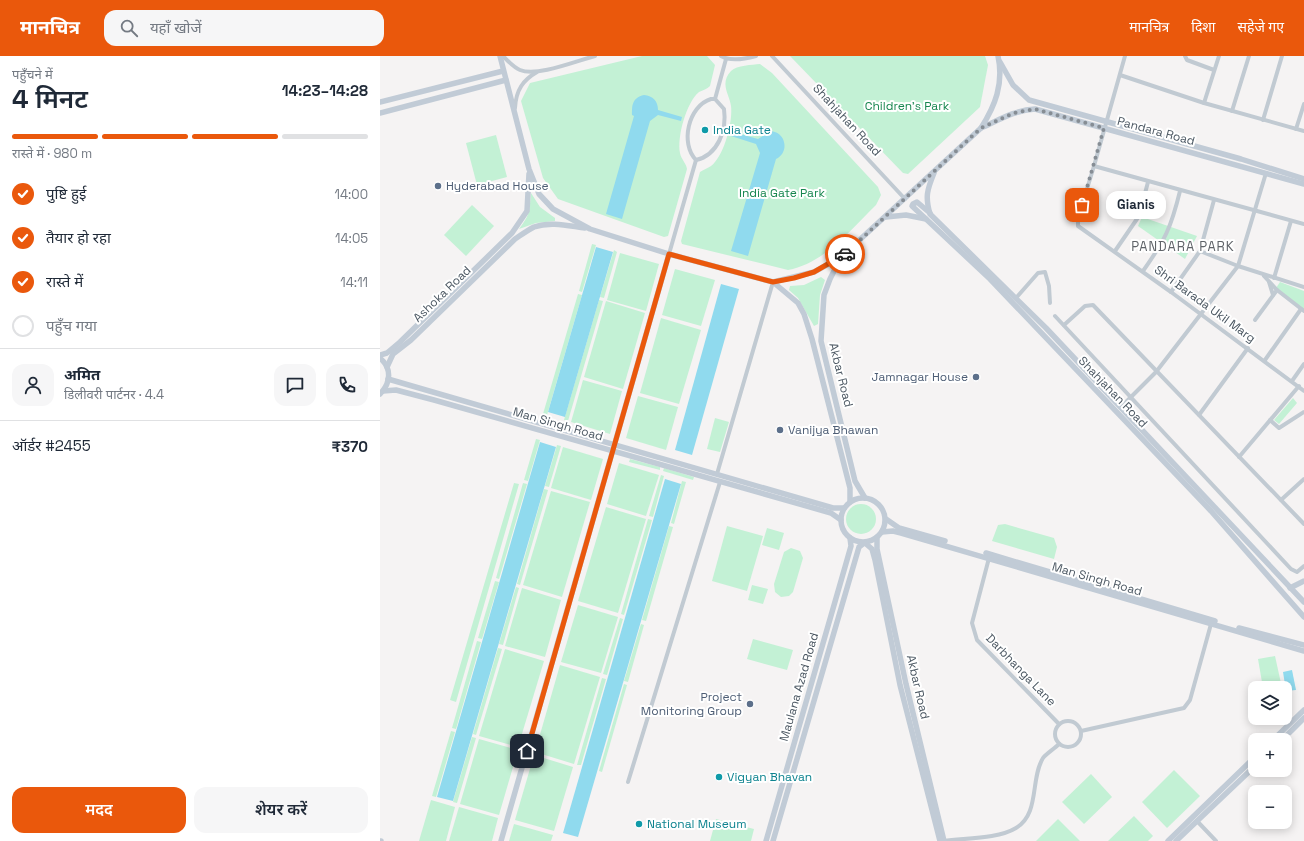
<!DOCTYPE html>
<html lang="hi">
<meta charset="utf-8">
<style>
:root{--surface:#fff;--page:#f6f6f7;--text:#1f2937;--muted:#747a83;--line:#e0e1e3;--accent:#ea580c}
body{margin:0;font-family:"Space Grotesk","Noto Sans Devanagari",sans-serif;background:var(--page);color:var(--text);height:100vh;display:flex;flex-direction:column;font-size:15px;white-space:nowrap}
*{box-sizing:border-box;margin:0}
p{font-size:13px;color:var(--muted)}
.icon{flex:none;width:22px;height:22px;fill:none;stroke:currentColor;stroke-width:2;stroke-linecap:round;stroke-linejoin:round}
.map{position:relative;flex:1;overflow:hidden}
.details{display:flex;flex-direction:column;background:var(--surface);width:380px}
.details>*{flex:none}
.buttons{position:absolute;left:868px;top:625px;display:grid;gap:8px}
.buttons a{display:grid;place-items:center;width:44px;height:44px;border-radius:8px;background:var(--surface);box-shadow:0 2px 10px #0003;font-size:20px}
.pin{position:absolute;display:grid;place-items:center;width:34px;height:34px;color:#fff;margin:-17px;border-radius:8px;box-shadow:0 2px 6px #0006}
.courier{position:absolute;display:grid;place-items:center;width:40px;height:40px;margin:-20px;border:3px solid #ea580c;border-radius:50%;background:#fff;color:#222;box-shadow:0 1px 5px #0007}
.bubble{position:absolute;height:28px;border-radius:12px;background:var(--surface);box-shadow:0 2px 10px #0003;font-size:13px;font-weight:600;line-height:28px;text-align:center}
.summary em{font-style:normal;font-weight:600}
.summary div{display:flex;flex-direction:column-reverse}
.summary{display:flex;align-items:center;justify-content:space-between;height:68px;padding:0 12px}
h1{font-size:26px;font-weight:600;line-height:30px}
.bar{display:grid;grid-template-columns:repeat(4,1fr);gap:6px 4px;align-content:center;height:48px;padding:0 12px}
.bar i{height:5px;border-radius:3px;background:var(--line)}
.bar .active{background:var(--accent)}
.bar p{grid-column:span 4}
.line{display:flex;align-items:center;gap:10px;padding:0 12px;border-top:1px solid var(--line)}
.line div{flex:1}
.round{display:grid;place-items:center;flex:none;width:42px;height:42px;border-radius:12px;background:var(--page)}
ol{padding:0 12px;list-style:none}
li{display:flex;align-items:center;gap:12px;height:44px}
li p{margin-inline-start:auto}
li .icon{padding:4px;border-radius:50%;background:var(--accent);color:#fff;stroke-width:4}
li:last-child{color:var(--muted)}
li i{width:22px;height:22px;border:2px solid var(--line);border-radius:50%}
.button{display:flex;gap:8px;margin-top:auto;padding:8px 12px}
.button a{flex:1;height:46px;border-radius:12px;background:var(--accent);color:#fff;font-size:16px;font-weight:600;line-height:46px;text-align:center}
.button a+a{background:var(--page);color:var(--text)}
header{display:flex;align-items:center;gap:24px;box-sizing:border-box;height:56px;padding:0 20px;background:var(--accent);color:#fff}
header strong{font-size:19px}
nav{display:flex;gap:22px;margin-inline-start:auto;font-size:14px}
.search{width:280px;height:36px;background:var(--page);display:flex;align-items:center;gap:10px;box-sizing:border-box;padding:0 14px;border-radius:12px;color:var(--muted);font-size:15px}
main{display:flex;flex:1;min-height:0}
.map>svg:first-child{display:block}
.green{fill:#c3f1d5}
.water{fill:#90daee}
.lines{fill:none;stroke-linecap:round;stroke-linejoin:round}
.street{stroke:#c1cad2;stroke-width:4}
.secondary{stroke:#c1cbd6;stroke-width:5.5}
.done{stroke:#868d94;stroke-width:4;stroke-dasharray:0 7.2}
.route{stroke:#ea580c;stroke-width:5}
.culture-dot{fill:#0f9aa8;stroke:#fff;stroke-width:1.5}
.service-dot{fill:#5c6f8a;stroke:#fff;stroke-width:1.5}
.labels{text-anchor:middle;stroke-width:4;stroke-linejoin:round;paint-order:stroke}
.park-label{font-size:12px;fill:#17864f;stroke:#fff}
.street-label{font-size:12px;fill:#4a5661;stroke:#fff}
.culture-label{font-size:12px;fill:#0d838f;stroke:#fff;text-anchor:start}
.service-label{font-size:12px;fill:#4e5e75;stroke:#fff;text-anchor:start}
.neighbourhood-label{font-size:13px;letter-spacing:1px;fill:#5f6368;stroke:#fff}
</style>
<header>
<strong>मानचित्र</strong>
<div class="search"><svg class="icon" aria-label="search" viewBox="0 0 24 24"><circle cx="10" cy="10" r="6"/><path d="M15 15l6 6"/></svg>यहाँ खोजें</div>
<nav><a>मानचित्र</a><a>दिशा</a><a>सहेजे गए</a></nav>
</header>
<main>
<section class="details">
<div class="summary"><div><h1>4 मिनट</h1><p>पहुँचने में</p></div><em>14:23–14:28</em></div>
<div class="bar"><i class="active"></i><i class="active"></i><i class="active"></i><i></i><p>रास्ते में · 980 m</p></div>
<ol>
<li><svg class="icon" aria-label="check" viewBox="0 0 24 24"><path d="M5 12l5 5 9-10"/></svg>पुष्टि हुई<p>14:00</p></li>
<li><svg class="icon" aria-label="check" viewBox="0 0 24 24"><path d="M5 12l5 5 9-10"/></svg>तैयार हो रहा<p>14:05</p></li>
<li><svg class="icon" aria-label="check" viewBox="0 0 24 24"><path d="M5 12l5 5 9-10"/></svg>रास्ते में<p>14:11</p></li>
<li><i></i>पहुँच गया</li>
</ol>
<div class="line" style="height:72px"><a class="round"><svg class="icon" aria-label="person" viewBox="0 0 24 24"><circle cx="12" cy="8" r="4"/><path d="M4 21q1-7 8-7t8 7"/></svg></a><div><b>अमित</b><p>डिलीवरी पार्टनर · 4.4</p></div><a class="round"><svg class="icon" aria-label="chat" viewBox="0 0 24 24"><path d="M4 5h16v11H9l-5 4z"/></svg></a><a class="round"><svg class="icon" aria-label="phone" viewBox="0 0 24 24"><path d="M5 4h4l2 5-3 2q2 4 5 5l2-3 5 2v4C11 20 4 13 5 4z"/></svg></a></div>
<div class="line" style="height:52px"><div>ऑर्डर #2455</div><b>₹370</b></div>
<div class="button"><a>मदद</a><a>शेयर करें</a></div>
</section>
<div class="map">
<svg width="924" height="785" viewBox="0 0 924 785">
<rect width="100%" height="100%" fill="#f5f3f3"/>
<!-- green -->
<g class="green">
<path d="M 262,0 L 327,0 L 335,9 L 330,30 C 327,33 323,34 319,36 C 306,47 297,81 300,97 C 301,103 306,107 307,113 L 288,180 L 284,181 L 178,143 L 163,122 L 141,45 L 150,27 Z"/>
<path d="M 410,0 L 605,0 L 608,9 L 600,51 L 528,118 L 523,117 Z"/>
<path d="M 380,8 L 392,17 L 498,131 L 501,139 L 496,149 C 470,174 445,207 408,214 L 302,188 L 301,185 L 320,116 C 323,114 328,112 331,110 C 344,100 353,66 351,50 C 350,39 339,28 351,15 C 357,9 372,9 380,8 Z"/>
<path d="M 116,79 L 127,121 L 97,129 L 86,87 Z"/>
<path d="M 151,137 L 160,151 L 175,162 L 175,165 L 156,167 L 139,173 C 151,157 149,156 151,137 Z"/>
<path d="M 92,149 L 114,170 L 86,200 L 64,179 Z"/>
<path d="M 762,161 L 817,180 L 805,203 L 758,170 Z"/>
<path d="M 212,188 L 216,189 L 202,236 L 199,235 Z"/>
<path d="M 234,194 L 237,196 L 224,242 L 220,241 Z"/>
<path d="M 240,197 L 279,208 L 266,255 L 227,244 Z"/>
<path d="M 295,213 L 335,224 L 321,270 L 282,259 Z"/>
<path d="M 441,221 L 445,224 L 440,239 L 438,268 L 434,270 L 418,242 L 409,234 L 410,230 L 424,229 Z"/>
<path d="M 900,226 L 924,235 L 924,254 L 896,232 Z"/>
<path d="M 198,238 L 202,239 L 167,359 L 163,358 Z"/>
<path d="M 219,244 L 223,245 L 188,365 L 184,364 Z"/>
<path d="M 226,245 L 265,257 L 243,333 L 204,321 Z"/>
<path d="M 281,262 L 321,274 L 299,348 L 260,337 Z"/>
<path d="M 203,324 L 242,335 L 230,378 L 191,366 Z"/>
<path d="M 258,340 L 298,351 L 286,394 L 246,382 Z"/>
<path d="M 913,342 L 917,347 L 899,368 L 894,364 Z"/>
<path d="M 335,362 L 349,366 L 340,396 L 327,393 Z"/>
<path d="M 156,383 L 160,384 L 148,425 L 144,424 Z"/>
<path d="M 177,389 L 181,390 L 169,431 L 165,430 Z"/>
<path d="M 183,391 L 223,403 L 211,444 L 171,432 Z"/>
<path d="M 250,403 L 280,411 L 280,414 L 249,406 Z"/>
<path d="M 239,407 L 279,419 L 266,460 L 227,448 Z"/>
<path d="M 284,412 L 314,421 L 313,424 L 283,415 Z"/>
<path d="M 281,419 L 284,420 L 273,461 L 269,460 Z"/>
<path d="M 302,425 L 306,426 L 294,468 L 291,467 Z"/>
<path d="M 134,427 L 139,428 L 76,646 L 70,644 Z"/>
<path d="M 143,427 L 147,428 L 119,523 L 116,522 Z"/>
<path d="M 164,433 L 168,434 L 140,529 L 137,528 Z"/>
<path d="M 171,435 L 210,446 L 182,541 L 143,529 Z"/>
<circle cx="481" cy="463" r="15"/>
<path d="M 226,451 L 266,463 L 238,557 L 198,545 Z"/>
<path d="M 268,463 L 272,464 L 244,559 L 241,558 Z"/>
<path d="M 625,468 L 674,482 L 677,491 L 674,503 L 612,485 L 618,469 Z"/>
<path d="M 289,470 L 293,471 L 266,565 L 262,564 Z"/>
<path d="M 347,470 L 383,480 L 367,535 L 332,525 Z"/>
<path d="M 387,472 L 404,477 L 399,494 L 382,489 Z"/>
<path d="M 411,492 L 420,495 L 423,502 L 413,536 L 409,540 L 401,541 L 395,536 L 394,528 L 404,496 Z"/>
<path d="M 115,525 L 119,526 L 102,583 L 98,582 Z"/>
<path d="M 372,529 L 388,533 L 383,548 L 368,544 Z"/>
<path d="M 136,531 L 139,532 L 123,589 L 119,588 Z"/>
<path d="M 142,532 L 181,544 L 165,601 L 125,590 Z"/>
<path d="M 198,549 L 238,561 L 221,617 L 181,606 Z"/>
<path d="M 240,562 L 243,563 L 227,619 L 223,618 Z"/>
<path d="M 261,568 L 264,569 L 248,626 L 244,625 Z"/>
<path d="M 373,583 L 413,594 L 407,614 L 367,603 Z"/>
<path d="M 97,585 L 101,586 L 76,673 L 72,672 Z"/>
<path d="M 118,592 L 122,593 L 96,679 L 93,678 Z"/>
<path d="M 125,593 L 164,605 L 138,691 L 99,680 Z"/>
<path d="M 895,600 L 902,632 L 883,632 L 878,603 Z"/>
<path d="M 180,609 L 220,621 L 194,708 L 155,696 Z"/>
<path d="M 222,622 L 226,623 L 201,709 L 197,709 Z"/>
<path d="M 244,628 L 247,629 L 222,716 L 219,715 Z"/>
<path d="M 71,675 L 75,676 L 56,741 L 52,740 Z"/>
<path d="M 92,681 L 96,682 L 77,747 L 73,746 Z"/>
<path d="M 99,683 L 138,694 L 119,759 L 80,748 Z"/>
<path d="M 154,699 L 193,711 L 174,775 L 135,764 Z"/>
<path d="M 794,714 L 820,740 L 787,772 L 762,746 Z"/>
<path d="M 711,718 L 732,741 L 704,768 L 682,746 Z"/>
<path d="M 51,744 L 75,751 L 66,785 L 39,785 Z"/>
<path d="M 79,751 L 118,762 L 112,785 L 69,785 Z"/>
<path d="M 754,760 L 773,780 L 768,785 L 728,785 Z"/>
<path d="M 336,763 L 374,773 L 371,785 L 330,785 Z"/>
<path d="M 678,763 L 700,785 L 656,785 Z"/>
<path d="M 134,768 L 173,779 L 171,785 L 129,785 Z"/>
</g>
<!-- water -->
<g class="water">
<path d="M 264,39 C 273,40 278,45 278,54 L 302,61 L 301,65 L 278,59 L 270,65 L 242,163 L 226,158 L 254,60 L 252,59 C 252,49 252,42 264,39 Z"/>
<path d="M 391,75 C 407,77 409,97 396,103 L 368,200 L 351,195 L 380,97 L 376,88 L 351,80 L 353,76 L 378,83 Z"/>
<path d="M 216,191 L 233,196 L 185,361 L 168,356 Z"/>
<path d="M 341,228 L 359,233 L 312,399 L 295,394 Z"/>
<path d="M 160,386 L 176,391 L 73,745 L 57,741 Z"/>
<path d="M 285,423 L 301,428 L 198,781 L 183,777 Z"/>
<path d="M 912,614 L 916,634 L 906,635 L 903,616 Z"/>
</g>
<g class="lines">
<!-- street -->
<g class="street">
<path d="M 123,0 C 128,5 133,11 140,14 C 157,21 196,5 215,0"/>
<path d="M 341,0 C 351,6 365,3 376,0"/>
<path d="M 392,0 L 525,143"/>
<path d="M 745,0 L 714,110 L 698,162 L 698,170 L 791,236 L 924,335"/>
<path d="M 805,0 L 807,4 L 834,14"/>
<path d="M 740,19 L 824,47 L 924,75"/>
<path d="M 331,43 L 335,43 L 344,53 C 347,74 338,99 316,104 C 300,88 308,50 331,43 Z"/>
<path d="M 335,43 L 346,3"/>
<path d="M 824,47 L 839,0"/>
<path d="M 135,52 C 136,34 143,24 157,16"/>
<path d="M 852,55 L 869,0"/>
<path d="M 883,64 L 902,0"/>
<path d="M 916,73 L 924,48"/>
<path d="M 714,110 L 924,168"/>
<path d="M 735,195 L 759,160 L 768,126"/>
<path d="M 820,195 L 858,210 L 924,231"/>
<path d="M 289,198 L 316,104"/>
<path d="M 763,215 C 785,184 791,172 800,135"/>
<path d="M 884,220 L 897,234 L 924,255"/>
<path d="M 894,222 L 911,165"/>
<path d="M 889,226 L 893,239"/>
<path d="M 791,236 L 820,195 L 834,144"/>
<path d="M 636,242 L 658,217 L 665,216 L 669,230 L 670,247"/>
<path d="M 675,260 L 911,513 L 917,516 L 924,510"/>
<path d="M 875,264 L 897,234"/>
<path d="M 684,269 L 705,250 L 713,249 L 924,468"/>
<path d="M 885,304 L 921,253"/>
<path d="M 912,325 L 924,308"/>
<path d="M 741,351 L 776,316 L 858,210 L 886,117"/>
<path d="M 819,359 L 868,292"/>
<path d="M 890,364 L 899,372 L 924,356"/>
<path d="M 859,401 L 919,330"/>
<path d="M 337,418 L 393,226"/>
<path d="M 901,444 L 924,423"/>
<path d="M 609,502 L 592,567 L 597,584 L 679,668"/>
<circle cx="688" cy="678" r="13"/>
<path d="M 701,675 L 804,652 L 810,644 L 831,568"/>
<path d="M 248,726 L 340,426"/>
<path d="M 817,765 L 836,785"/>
<path d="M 564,785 C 585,782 618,783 636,772 C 660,758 650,723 663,702 C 667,697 674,693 679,688"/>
</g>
<!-- secondary -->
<g class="secondary">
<path d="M 120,0 L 149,113 L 159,138 L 173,153 L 210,173 L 289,198 L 393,226 L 434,216 L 461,201 L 601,72 C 615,50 624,28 618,0"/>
<path d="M 620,6 L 633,29 L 649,44 L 861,103 L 924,123"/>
<path d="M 0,46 L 123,15"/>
<path d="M 0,57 L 126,24"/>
<path d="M 601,72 C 619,64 635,54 655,53 L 924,128"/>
<path d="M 554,117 C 547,134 545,141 550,158 L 666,272 L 924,546"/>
<path d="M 506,161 L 526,159 L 546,163 L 610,223 L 831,455 L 924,561"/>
<path d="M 546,163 L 532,150 L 533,148 L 537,146 L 550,157"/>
<path d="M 461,201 L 450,223 L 444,239 L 441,285 L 475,425 L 485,442"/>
<path d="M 393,226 L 418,247 L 424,258 L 432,283 L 470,432 L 470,446"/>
<path d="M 0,299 L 7,297 L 20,286 L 132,177 L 147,155 L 149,118"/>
<path d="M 0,302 C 12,312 11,327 0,338"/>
<path d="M 7,311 L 13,298 L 31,284 L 135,183 C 141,179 148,174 154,171 C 171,165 189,170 205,172"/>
<path d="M 8,323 L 453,452 L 464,452"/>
<path d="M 3,335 L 16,334 L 54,344 L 451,457 L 461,464"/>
<circle cx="483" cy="464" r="22"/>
<path d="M 506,463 L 519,472 L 565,485"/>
<path d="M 502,476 L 513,475 L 521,477 L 924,595"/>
<path d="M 497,482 L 497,493 L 526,628 L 564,785"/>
<path d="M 485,487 L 492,493 L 495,504 L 520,629 L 560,785"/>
<path d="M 606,497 L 835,565"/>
<path d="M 910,532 L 924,525"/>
<path d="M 859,572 L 924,589"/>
<path d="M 893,684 L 924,654"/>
<path d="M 902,684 L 924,662"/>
<path d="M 0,785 L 1,785"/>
<path d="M 121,785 L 289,198"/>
<path d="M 386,785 L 465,511 L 471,490 L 470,482"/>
<path d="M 393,785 L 479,491 L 484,487"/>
<path d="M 788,785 L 875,701"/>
<path d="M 796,785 L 875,710"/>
</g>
</g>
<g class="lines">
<!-- done -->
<path class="done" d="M 465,198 L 601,72 L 634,57 L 655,53 L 724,72 L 702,149"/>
<!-- route -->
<path class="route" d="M 147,695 L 289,198 L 393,226 L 414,222 L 434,216 L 465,198"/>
</g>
<!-- markers -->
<g class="culture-dot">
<circle cx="325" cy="74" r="4"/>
<circle cx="339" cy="721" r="4"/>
<circle cx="259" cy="768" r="4"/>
</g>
<g class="service-dot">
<circle cx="58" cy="130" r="4"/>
<circle cx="596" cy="321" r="4"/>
<circle cx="400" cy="374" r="4"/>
<circle cx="370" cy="648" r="4"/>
</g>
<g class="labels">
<!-- park labels -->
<g class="park-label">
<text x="527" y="54">Children's Park</text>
<text x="402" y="141">India Gate Park</text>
</g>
<!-- street labels -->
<g class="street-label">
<text transform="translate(467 64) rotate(47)" y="4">Shahjahan Road</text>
<text transform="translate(776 75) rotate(15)" y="4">Pandara Road</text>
<text transform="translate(62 238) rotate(-44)" y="4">Ashoka Road</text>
<text transform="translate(825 248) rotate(36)" y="4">Shri Barada Ukil Marg</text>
<text transform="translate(461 319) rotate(76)" y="4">Akbar Road</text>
<text transform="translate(733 336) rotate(46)" y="4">Shahjahan Road</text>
<text transform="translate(178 368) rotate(16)" y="4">Man Singh Road</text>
<text transform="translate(717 523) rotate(16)" y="4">Man Singh Road</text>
<text transform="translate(641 614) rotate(46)" y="4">Darbhanga Lane</text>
<text transform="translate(419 631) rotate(-74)" y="4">Maulana Azad Road</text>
<text transform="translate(538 631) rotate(77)" y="4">Akbar Road</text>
</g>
<!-- culture labels -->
<g class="culture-label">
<text x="333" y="78">India Gate</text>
<text x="347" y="725">Vigyan Bhavan</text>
<text x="267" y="772">National Museum</text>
</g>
<!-- service labels -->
<g class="service-label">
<text x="66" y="134">Hyderabad House</text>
<text x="588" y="325" text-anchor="end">Jamnagar House</text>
<text x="408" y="378">Vanijya Bhawan</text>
<text x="362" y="645" text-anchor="end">Project<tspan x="362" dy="14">Monitoring Group</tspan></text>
</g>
<!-- neighbourhood labels -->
<g class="neighbourhood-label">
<text x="803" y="195">PANDARA PARK</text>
</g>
</g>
</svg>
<div class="buttons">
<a><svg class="icon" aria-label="layers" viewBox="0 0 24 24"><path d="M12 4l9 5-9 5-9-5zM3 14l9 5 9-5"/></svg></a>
<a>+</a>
<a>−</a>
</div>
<div class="pin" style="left:702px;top:149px;background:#ea580c"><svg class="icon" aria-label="bag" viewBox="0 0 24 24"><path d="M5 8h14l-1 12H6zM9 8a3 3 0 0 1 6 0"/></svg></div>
<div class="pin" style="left:147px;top:695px;background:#1f2937"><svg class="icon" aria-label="home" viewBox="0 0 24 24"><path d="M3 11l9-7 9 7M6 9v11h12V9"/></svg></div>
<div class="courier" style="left:465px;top:198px"><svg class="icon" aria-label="car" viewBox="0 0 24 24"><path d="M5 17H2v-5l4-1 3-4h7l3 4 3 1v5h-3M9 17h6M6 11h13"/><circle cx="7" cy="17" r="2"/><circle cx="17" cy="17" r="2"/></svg></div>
<div class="bubble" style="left:726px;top:135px;width:60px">Gianis</div>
</div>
</main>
